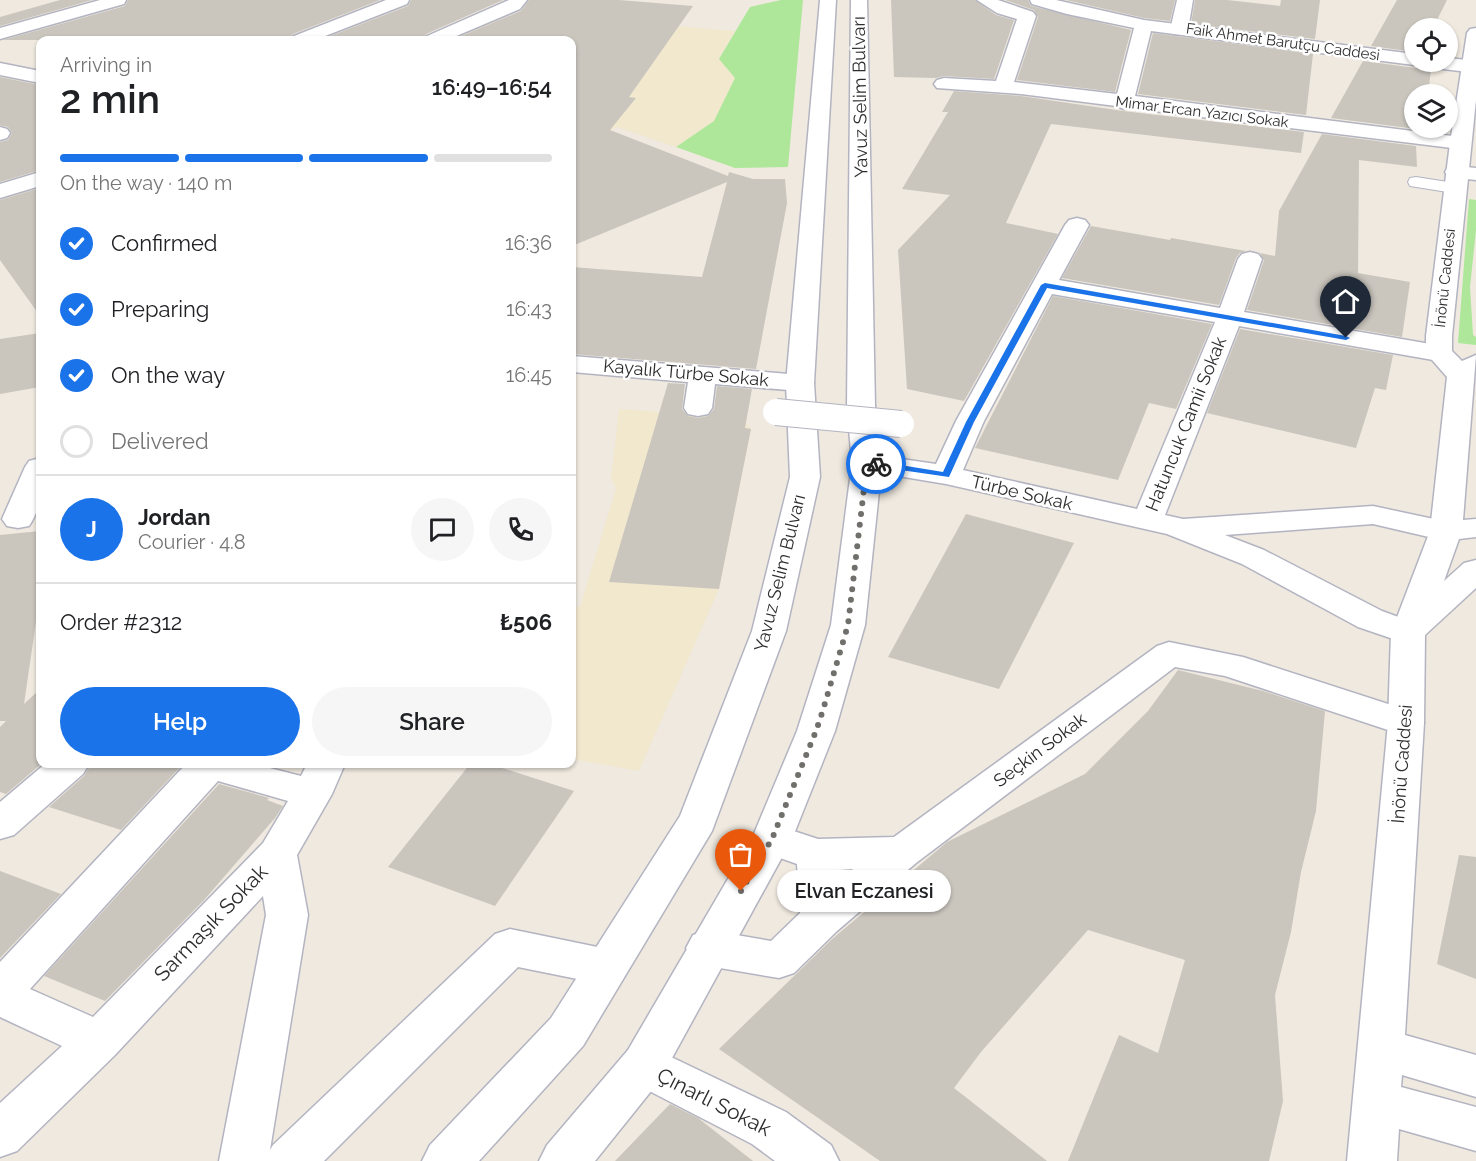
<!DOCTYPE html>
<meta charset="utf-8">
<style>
:root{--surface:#fff;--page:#f6f6f6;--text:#202124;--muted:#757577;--line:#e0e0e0;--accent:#1a73e8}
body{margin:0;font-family:Raleway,sans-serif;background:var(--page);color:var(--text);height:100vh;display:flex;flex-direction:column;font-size:22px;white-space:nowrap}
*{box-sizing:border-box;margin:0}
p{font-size:20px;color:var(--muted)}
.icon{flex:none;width:33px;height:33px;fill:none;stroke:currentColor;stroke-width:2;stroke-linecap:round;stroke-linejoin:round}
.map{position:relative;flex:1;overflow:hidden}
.side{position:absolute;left:36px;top:36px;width:540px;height:732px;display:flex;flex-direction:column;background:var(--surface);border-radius:12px;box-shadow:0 2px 4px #0004}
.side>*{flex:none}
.controls{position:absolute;left:1404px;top:18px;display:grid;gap:12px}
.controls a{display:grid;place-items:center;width:54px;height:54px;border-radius:50%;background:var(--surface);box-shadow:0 2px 4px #0004;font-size:30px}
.pin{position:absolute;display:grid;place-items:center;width:51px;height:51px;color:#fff;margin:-62px -26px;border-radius:50% 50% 50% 0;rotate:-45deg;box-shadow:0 0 6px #0007}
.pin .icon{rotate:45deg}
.courier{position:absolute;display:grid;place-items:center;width:60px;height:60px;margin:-30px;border:4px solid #1a73e8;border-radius:50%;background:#fff;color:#222;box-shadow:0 2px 8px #0007}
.bubble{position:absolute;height:42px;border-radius:21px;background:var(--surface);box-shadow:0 2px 4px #0004;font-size:20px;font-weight:600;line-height:42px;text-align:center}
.head em{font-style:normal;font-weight:600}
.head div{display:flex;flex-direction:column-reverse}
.head{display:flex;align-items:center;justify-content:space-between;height:102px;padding:0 24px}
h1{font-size:39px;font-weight:600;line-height:45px}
.bar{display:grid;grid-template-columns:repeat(4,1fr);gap:9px 6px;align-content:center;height:72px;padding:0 24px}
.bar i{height:8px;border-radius:4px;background:var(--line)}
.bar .current{background:var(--accent)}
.bar p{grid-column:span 4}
.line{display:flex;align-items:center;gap:15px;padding:0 24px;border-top:2px solid var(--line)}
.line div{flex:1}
.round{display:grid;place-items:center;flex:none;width:63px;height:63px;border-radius:32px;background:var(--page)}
ol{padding:0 24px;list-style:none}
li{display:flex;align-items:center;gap:18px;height:66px}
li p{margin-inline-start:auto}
li .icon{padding:6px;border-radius:50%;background:var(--accent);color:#fff;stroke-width:4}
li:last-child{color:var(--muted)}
li i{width:33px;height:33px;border:3px solid var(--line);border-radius:50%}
.action{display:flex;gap:12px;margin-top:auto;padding:12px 24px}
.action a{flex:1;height:69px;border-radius:36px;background:var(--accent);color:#fff;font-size:24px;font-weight:600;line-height:69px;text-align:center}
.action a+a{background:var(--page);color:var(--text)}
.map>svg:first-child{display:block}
.education{fill:#f1e8ce}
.green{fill:#aee799}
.building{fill:#cac6be}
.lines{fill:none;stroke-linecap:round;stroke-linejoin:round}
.lane-casing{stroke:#b3b4c1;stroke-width:2}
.street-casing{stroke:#b3b4c1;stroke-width:3}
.secondary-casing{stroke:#b3b4c1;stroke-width:3}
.lane{fill:#fff;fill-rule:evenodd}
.street{fill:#fff;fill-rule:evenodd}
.secondary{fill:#fff;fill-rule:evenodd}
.street-bridge-casing{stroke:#b3b4c1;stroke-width:28;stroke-linecap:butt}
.street-bridge{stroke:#fff;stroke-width:26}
.route{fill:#1a73e8}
.done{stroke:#716f6b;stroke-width:6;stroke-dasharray:0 10.8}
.labels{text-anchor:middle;stroke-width:5;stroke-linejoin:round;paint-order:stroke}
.far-street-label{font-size:15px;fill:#2d2d2d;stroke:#fff}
.street-label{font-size:18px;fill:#2d2d2d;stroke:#fff}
.near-street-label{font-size:21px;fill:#2d2d2d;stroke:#fff}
</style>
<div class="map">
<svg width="1476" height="1161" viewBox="0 0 1476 1161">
<rect width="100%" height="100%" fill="#efe9df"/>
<!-- education -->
<g class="education">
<path d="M 549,16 L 735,31 L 719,58 L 735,78 L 714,121 L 676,147 L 617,127 L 572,147 L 572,40 L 427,40 L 437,34 L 494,20 Z"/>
<path d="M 619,409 L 742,418 L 751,429 L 719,589 L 639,771 L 572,759 L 572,606 L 580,607 L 616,488 L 611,479 Z"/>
</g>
<!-- green -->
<g class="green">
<path d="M 781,0 L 803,0 L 788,167 L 735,168 L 676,147 L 714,121 L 735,78 L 719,59 L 750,7 Z"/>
<path d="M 1469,199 L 1476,200 L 1476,230 L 1470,287 L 1473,335 L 1476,337 L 1476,345 L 1458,343 Z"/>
</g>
<!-- building -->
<g class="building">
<path d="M 60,0 L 92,0 L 0,26 L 0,17 Z"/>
<path d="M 128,0 L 380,0 L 293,34 L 289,40 L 3,40 L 125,6 Z"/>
<path d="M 411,0 L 503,0 L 426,34 L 422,40 L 320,40 L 408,6 Z"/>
<path d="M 529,0 L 619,0 L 693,6 L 629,97 L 636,98 L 610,130 L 728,176 L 729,172 L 753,179 L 785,179 L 787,203 L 756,369 L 572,354 L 572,267 L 702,277 L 727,182 L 572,246 L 572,40 L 452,40 L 521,11 Z"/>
<path d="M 891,0 L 975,0 L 996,15 L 1014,20 L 994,79 L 944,76 L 936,78 L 894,77 Z"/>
<path d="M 1005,0 L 1028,0 L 1031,6 L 1131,30 L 1115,92 L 1017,80 L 1038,17 L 1034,10 Z"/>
<path d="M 1066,0 L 1175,0 L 1170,21 L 1144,18 Z"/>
<path d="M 1195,0 L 1227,0 L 1280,6 L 1281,0 L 1320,0 L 1315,39 L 1191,24 Z"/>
<path d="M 1397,0 L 1447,0 L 1433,28 L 1414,28 L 1414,52 L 1371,46 Z"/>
<path d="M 1153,33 L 1313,54 L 1306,115 L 1138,94 Z"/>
<path d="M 1363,61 L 1431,70 L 1428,94 L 1414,94 L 1414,128 L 1424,128 L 1424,130 L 1331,118 Z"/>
<path d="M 0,77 L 40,85 L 40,170 L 0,182 L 0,142 L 8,140 L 12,133 L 8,127 L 0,125 Z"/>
<path d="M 954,91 L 1021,96 L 1123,111 L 1304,132 L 1301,153 L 1051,124 L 1006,223 L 1058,234 L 964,401 L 907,389 L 898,250 L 950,195 L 902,189 L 948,112 L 942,112 Z"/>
<path d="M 1322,134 L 1416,146 L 1417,167 L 1359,160 L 1358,273 L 1410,282 L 1402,337 L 1247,310 L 1264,260 L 1260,253 L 1275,256 L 1279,211 Z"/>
<path d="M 40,188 L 40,316 L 0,260 L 0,200 Z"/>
<path d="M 1091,226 L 1170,240 L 1171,238 L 1246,251 L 1240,253 L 1236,258 L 1219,305 L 1062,278 Z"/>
<path d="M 1053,296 L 1212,324 L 1176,409 L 1149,403 L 1118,480 L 975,448 Z"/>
<path d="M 1240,329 L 1393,355 L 1386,390 L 1375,388 L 1356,448 L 1207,413 Z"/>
<path d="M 40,333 L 40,387 L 0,394 L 0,339 Z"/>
<path d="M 668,383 L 685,384 L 682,409 L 688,416 L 698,418 L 708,416 L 714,409 L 717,386 L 752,389 L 745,428 L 751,429 L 719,589 L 609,582 Z"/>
<path d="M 966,514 L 1074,543 L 999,689 L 888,657 Z"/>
<path d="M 40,531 L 40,594 L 24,704 L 40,689 L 40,765 L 6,794 L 0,792 L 0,727 L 6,721 L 0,721 L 0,535 Z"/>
<path d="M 1178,670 L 1263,691 L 1325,711 L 1316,811 L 1301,872 L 1291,932 L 1275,995 L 1283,1101 L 1269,1161 L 1068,1161 L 1119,1035 L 1158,1053 L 1185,960 L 1088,930 L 981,1052 L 954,1088 L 1047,1161 L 880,1161 L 719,1049 L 831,940 L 947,842 L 1085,774 L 1148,711 Z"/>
<path d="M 91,764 L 183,764 L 121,830 L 49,807 L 84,776 Z"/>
<path d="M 470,764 L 490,764 L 574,791 L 495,906 L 388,867 Z"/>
<path d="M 219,784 L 269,798 L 267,800 L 283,806 L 275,818 L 204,900 L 105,1001 L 44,976 Z"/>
<path d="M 1459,855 L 1476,857 L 1476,979 L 1437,964 Z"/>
<path d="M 0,871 L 61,894 L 0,958 Z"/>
<path d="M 670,1104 L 698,1118 L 753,1161 L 615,1161 Z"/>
</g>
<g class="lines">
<defs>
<path id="lane" d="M 1416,177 L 1454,183 L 1460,184 L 1463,188 L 1460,192 L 1454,193 L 1410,186 L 1408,182 L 1410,178 Z"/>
<g id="street">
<path d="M 100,0 L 126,0 L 124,4 L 0,39 L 0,28 Z"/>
<path d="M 386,0 L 409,0 L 407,4 L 315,40 L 291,40 L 294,36 Z"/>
<path d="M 509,0 L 527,0 L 520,9 L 447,40 L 424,40 L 427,36 Z"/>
<path d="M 977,0 L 998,0 L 1033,12 L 1036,16 L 1014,82 L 1117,94 L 1134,28 L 1067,14 L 1032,4 L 1030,0 L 1056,0 L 1144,20 L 1414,54 L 1414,62 L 1421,63 L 1414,65 L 1151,31 L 1135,96 L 1460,137 L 1467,139 L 1470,143 L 1467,147 L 1460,149 L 1130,108 L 1124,109 L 1116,106 L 1021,94 L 937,88 L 934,84 L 937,80 L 944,78 L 996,81 L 1017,19 L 997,13 Z"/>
<path d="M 1448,58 L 1476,61 L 1476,73 L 1435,68 L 1428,66 L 1426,62 L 1448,62 Z"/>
<path d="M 0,63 L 40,71 L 40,83 L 0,75 Z"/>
<path d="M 0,127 L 7,129 L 10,133 L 7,138 L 0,140 Z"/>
<path d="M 1456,166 L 1476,168 L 1476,180 L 1448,177 L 1445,172 L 1448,167 Z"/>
<path d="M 40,172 L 40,186 L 0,198 L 0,184 Z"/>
<path d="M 1077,218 L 1085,220 L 1089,225 L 1059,280 L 1220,308 L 1238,259 L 1242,254 L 1250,252 L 1258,254 L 1262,259 L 1244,312 L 1448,347 L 1452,353 L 1448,359 L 1439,361 L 1239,326 L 1165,515 L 1183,519 L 1373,506 L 1457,524 L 1462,531 L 1457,538 L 1446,541 L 1373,524 L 1225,535 L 1264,550 L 1382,611 L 1420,625 L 1425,633 L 1420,641 L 1408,644 L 1358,627 L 1242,564 L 1167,534 L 946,484 L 856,469 L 852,463 L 856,457 L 867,454 L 936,464 L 956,421 L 1065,225 L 1069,220 ZM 1052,294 L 1215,322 L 1137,509 L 963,470 L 984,421 Z"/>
<path d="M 572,356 L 800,375 L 810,377 L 814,383 L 810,389 L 800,391 L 715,384 L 712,408 L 708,414 L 698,416 L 688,414 L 684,408 L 688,382 L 572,372 Z"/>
<path d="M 40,458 C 42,481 43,506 29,526 L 18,528 L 7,526 L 2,519 L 25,467 L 29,461 Z"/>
<path d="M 1169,642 L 1243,657 L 1419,714 L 1424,723 L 1419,732 L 1406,736 L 1225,676 L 1175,667 L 916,863 L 837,931 L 794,973 L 779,978 L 708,966 L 693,961 L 686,948 L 693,935 L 708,930 L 771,941 L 800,913 L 797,864 L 758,850 L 752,839 L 758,828 L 772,824 L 818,839 L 894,837 L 1157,646 ZM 853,869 L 840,880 L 839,870 Z"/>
<path d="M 45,764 L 89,764 L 83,774 L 14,835 L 0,839 L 0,802 Z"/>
<path d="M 186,764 L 254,764 L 301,776 L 307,764 L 345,764 L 332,794 L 297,855 L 308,915 L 270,1150 L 273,1145 L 495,934 L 510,929 L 607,949 L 622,954 L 629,967 L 622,980 L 607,985 L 518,967 L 324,1161 L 219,1161 L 266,915 L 263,896 L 115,1055 L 17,1151 L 0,1157 L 0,1103 L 62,1046 L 0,1017 L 0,962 ZM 218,781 L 288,801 L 263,843 L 93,1017 L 30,989 Z"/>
<path d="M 644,1044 L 786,1112 L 831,1145 L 839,1161 L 775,1161 L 752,1144 L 628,1080 L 621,1065 L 628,1050 Z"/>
</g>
<g id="secondary">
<path d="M 820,0 L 836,0 L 814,383 L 820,477 L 786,631 L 712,831 L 583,1046 L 479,1161 L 422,1161 L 430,1145 L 551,1018 L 680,816 L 752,631 L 790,477 L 786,383 Z"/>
<path d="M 851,0 L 867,0 L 875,406 L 882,463 L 865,625 L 835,731 L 792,839 L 660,1080 L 595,1161 L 539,1161 L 547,1145 L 628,1050 L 753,836 L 797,731 L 831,625 L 852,463 L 847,406 Z"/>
<path d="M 1177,0 L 1193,0 L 1188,30 L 1185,34 L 1173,34 L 1170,30 Z"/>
<path d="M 1476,28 L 1476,100 L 1452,336 L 1452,351 L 1462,361 L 1476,355 L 1463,520 L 1476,519 L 1476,537 L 1459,539 L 1444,581 L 1464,563 L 1476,560 L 1476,588 L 1425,635 L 1424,723 L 1405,1035 L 1476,1055 L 1476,1097 L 1402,1075 L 1401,1087 L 1476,1107 L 1476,1151 L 1399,1129 L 1397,1161 L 1347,1161 L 1388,723 L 1391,633 L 1430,531 L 1447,377 L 1426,353 L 1426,336 L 1450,143 L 1467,33 L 1470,29 Z"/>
</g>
</defs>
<!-- lane casing -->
<use href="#lane" class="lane-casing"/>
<!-- street casing -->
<use href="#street" class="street-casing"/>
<!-- secondary casing -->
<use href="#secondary" class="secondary-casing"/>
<!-- lane -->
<use href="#lane" class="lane"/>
<!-- street -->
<use href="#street" class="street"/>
<!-- secondary -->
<use href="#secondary" class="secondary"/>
<defs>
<path id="street-bridge" d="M 776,412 L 901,424"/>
</defs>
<!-- street-bridge casing -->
<use href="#street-bridge" class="street-bridge-casing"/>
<!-- street-bridge -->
<use href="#street-bridge" class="street-bridge"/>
</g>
<!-- route -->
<path class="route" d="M 1045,283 L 1346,336 L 1350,338 L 1346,340 L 1047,288 L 974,422 L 949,477 L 873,466 L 873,462 L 876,461 L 943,472 L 966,422 L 1041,285 Z"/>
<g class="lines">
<!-- done -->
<path class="done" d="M 741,891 L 772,839 L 816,731 L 823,710 L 848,625 L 867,463 L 876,464"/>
</g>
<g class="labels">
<!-- far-street labels -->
<g class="far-street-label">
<text transform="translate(1283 42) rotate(8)" y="5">Faik Ahmet Barutçu Caddesi</text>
<text transform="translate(1202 112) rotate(7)" y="5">Mimar Ercan Yazıcı Sokak</text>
<text transform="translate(1445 278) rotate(-84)" y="5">İnönü Caddesi</text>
</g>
<!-- street labels -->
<g class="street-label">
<text transform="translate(860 97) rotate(-91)" y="6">Yavuz Selim Bulvarı</text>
<text transform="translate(686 373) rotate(5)" y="6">Kayalık Türbe Sokak</text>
<text transform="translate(1186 424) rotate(-68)" y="6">Hatuncuk Camii Sokak</text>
<text transform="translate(1022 493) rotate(13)" y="6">Türbe Sokak</text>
<text transform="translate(780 573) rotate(-76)" y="6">Yavuz Selim Bulvarı</text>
<text transform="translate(1040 750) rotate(-37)" y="6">Seçkin Sokak</text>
<text transform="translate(1402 764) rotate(-86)" y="6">İnönü Caddesi</text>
</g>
<!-- near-street labels -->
<g class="near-street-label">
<text transform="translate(211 923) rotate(-46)" y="7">Sarmaşık Sokak</text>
<text transform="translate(714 1102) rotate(27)" y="7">Çınarlı Sokak</text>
</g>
</g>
</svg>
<div class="controls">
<a><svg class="icon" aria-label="locate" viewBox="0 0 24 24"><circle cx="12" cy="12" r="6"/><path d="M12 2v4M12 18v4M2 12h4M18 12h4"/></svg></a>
<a><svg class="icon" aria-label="layers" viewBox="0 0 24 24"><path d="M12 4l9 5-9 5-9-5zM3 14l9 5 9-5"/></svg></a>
</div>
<div class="pin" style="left:741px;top:891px;background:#ea580c"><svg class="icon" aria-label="bag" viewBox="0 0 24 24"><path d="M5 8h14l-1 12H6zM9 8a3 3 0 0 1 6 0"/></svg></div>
<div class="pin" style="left:1346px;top:338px;background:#1f2937"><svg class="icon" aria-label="home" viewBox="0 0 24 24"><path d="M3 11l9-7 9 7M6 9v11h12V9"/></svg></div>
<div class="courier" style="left:876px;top:464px"><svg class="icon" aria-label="bike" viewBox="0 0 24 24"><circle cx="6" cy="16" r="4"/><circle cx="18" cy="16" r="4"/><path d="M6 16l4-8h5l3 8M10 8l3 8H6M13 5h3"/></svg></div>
<div class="bubble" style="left:777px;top:870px;width:174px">Elvan Eczanesi</div>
<section class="side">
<div class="head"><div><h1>2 min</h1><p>Arriving in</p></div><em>16:49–16:54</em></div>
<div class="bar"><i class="current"></i><i class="current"></i><i class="current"></i><i></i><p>On the way · 140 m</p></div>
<ol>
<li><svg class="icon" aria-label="check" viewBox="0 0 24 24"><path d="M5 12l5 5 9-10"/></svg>Confirmed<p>16:36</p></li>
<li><svg class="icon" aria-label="check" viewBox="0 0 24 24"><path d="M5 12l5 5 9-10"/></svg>Preparing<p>16:43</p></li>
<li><svg class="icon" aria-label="check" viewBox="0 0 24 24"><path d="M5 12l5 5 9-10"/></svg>On the way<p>16:45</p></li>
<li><i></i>Delivered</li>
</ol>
<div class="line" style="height:108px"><b class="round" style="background:var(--accent);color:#fff">J</b><div><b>Jordan</b><p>Courier · 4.8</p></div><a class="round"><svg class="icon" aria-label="chat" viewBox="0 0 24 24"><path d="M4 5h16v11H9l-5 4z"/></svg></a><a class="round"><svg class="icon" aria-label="phone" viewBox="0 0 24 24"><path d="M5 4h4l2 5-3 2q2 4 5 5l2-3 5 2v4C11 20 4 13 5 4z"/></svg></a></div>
<div class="line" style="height:78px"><div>Order #2312</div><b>₺506</b></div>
<div class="action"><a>Help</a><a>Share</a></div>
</section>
</div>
